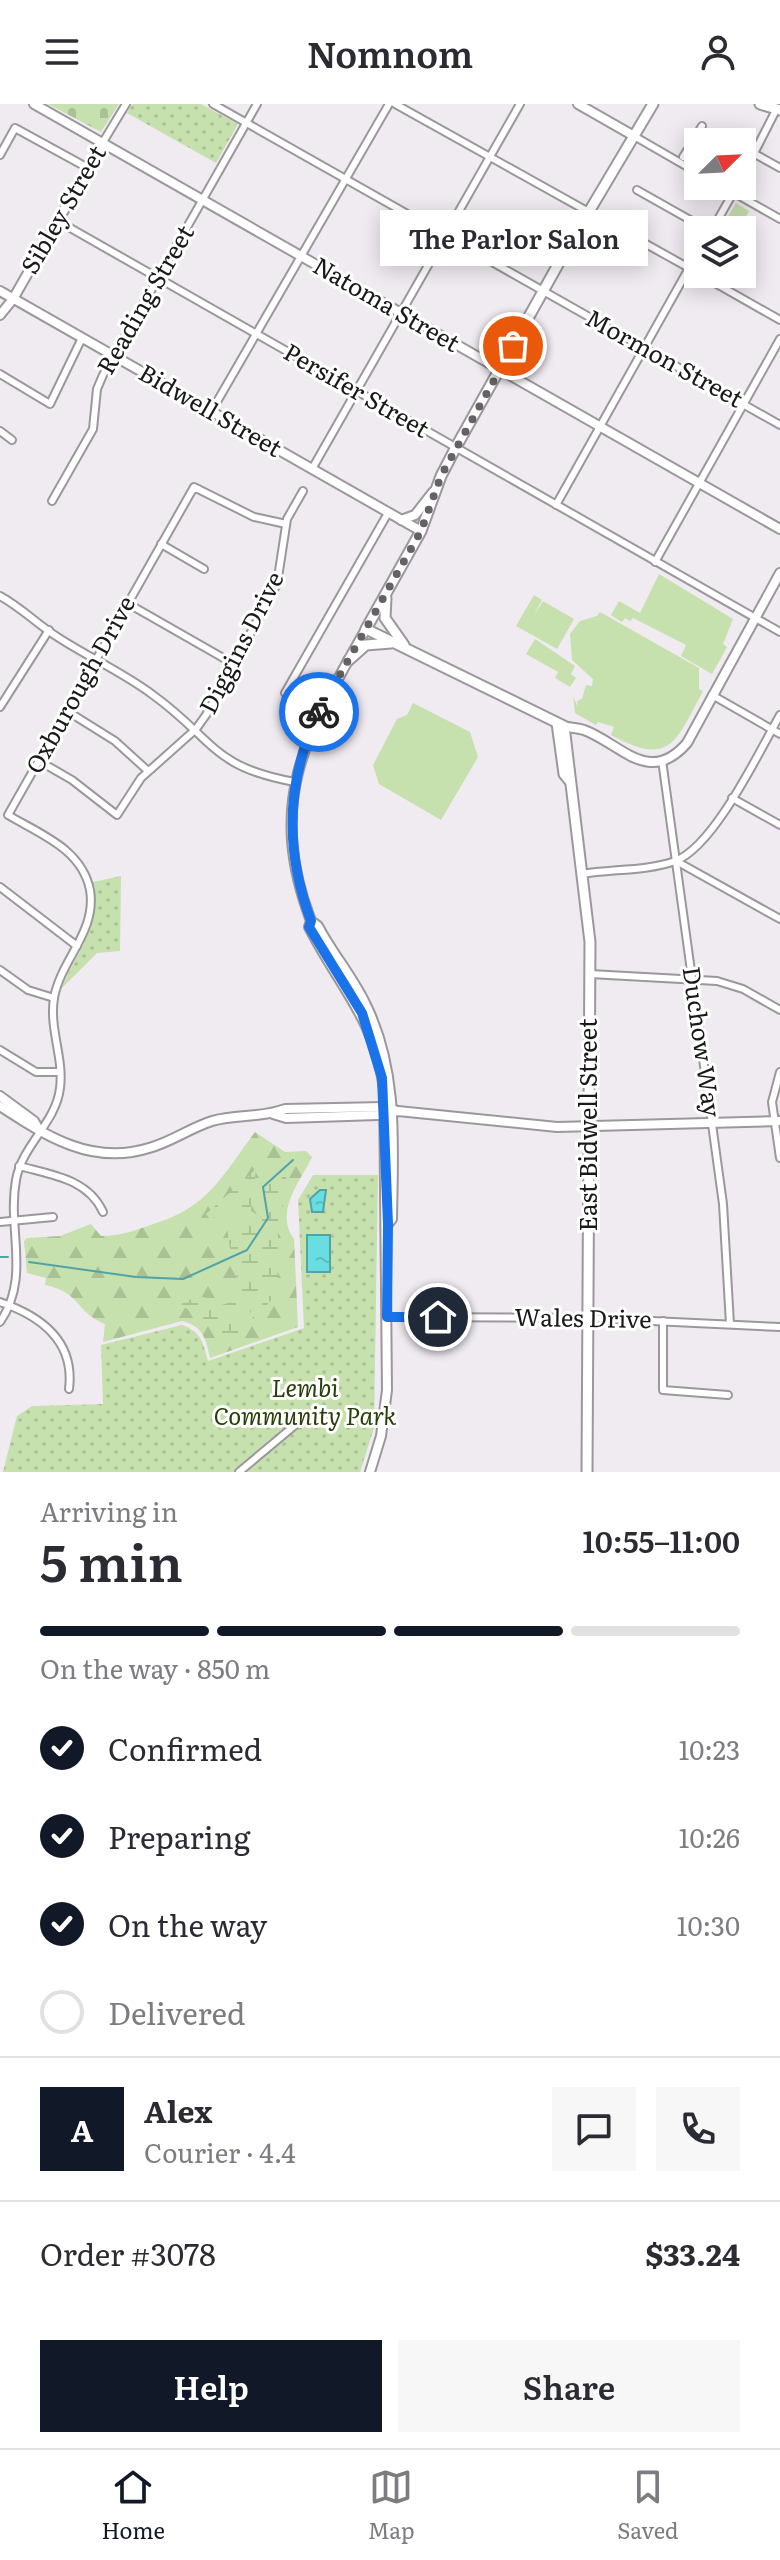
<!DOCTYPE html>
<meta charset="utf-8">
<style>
:root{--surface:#fff;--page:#f7f7f7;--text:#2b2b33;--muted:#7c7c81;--line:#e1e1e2;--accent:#111827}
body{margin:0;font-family:Literata,serif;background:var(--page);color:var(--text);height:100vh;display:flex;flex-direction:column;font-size:30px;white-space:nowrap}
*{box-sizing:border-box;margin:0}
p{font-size:26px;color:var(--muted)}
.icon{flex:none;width:44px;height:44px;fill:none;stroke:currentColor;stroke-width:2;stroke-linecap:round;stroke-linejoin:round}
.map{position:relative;height:1368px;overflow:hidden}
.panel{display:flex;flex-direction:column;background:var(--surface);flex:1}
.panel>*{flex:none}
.needle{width:52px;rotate:66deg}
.controls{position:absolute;left:684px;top:24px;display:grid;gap:16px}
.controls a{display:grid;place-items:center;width:72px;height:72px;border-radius:0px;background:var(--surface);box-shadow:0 4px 20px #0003;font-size:40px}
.pin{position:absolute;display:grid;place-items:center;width:68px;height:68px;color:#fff;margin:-34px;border:4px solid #fff;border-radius:50%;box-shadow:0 2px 8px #0007}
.courier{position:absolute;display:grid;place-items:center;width:80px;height:80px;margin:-40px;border:6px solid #1a73e8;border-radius:50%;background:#fff;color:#222;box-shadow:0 2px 10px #0007}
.bubble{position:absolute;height:56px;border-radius:0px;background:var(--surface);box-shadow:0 4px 20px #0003;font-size:26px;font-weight:600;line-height:56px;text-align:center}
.head em{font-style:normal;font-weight:600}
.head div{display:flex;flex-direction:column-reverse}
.head{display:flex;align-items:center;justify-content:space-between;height:136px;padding:0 40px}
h1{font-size:52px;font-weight:600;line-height:60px}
.bar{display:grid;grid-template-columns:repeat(4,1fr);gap:12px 8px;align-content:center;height:96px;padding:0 40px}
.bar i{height:10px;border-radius:6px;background:var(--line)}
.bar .on{background:var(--accent)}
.bar p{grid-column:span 4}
.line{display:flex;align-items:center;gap:20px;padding:0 40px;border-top:2px solid var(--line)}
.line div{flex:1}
.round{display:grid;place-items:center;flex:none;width:84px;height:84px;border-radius:0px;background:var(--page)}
ol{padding:0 40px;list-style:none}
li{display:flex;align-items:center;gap:24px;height:88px}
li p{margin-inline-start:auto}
li .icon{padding:8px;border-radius:50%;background:var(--accent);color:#fff;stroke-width:4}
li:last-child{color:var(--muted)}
li i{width:44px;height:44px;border:4px solid var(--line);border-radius:50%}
.action{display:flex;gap:16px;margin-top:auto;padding:16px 40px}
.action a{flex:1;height:92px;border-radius:0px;background:var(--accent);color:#fff;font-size:32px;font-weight:600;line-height:92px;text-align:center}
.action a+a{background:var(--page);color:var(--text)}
header{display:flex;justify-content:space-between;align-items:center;height:104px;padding:0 40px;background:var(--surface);font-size:36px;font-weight:600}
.dock{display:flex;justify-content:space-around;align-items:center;height:112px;border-top:2px solid var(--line);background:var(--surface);font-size:22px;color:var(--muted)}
.dock a{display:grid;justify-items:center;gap:4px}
.dock .on{color:var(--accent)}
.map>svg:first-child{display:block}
.green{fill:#c6e0ae}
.forest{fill:url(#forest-firs)}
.wetland{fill:url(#wetland-marsh)}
.cemetery{fill:url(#cemetery-stones)}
.park{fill:url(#park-dots)}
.water{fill:url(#water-ripples);stroke:#51a3a6;stroke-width:2}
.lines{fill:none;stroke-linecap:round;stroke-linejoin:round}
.stream{stroke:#51a3a6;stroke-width:2}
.street-casing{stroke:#9c979d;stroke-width:10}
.secondary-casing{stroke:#9c979d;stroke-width:12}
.primary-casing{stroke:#9c979d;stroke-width:13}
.street{stroke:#fff;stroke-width:6}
.secondary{stroke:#fff;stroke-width:8}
.primary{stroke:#fff;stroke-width:9}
.done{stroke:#656265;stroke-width:8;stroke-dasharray:0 14.4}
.route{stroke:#1a73e8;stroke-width:10}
.labels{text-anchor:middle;stroke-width:6;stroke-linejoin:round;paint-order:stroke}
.street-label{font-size:24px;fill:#1a191a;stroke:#fff}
.park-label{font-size:24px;font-style:italic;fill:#283f09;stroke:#fff}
</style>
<header><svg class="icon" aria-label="menu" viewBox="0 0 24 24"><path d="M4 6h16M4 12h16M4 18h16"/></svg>Nomnom<svg class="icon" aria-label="person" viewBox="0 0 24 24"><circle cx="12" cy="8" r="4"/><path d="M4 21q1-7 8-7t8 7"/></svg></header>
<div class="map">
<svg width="780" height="1368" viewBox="0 0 780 1368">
<defs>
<pattern id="forest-firs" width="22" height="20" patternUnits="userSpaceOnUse" patternTransform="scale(2)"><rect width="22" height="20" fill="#c6e0ae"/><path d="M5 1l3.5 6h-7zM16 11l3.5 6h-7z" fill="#aac095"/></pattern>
<pattern id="wetland-marsh" width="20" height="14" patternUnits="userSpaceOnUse" patternTransform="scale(2)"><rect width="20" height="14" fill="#c6e0ae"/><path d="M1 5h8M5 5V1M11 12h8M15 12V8" fill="none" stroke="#aac095"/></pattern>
<pattern id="cemetery-stones" width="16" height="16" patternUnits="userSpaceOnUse" patternTransform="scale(2)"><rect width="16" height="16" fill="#c6e0ae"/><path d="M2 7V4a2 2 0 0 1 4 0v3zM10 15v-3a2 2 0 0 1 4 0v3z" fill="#aac095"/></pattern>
<pattern id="park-dots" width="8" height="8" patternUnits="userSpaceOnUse" patternTransform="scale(2)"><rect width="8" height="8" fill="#c6e0ae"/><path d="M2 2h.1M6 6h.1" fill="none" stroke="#aac095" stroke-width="1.8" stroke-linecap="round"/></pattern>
<pattern id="water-ripples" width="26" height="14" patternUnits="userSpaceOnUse" patternTransform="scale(2)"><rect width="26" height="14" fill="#69dee2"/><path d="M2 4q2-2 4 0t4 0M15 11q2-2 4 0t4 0" fill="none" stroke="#5abec1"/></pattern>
</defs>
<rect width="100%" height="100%" fill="#f0ebf1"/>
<!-- green -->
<g class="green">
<path d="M 736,99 L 749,107 L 743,119 L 748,122 L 745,127 L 726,116 Z"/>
<path d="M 659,470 L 733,515 L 723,540 L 727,543 L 712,570 L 681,552 L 686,541 L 633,514 L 630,517 L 625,514 L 622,518 L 611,511 L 619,497 L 640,509 Z"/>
<path d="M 534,491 L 542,496 L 533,513 L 543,497 L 574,515 L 557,545 L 516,522 Z"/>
<path d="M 600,508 L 699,564 L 699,585 L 703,587 C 676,637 671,664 611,631 L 614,623 L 598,618 L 596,621 L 575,609 L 573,593 L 578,603 L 577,597 L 582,595 L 586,581 L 592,582 L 593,575 L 572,556 L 570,530 L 580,517 L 597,512 Z"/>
<path d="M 535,535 L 575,562 L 571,570 L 576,574 L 570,583 L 555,574 L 558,568 L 526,550 Z"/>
<path d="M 413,599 L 470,628 L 478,653 L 441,716 L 379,680 L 373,661 L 397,615 L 407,611 Z"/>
</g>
<!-- forest -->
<path class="forest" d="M 255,1028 L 285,1048 L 306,1047 L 312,1053 C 300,1078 274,1108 294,1135 L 298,1223 L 210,1254 C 206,1235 203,1222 182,1217 L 103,1238 L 105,1220 C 75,1208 82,1189 45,1181 L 46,1174 L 27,1169 L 24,1137 L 27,1134 L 60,1132 L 91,1120 L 101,1132 C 124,1132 141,1124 162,1117 C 210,1100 225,1068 255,1028 Z"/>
<!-- wetland -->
<g class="wetland">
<path d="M 284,1061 L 287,1079 L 278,1126 L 277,1190 L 253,1215 L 233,1163 L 227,1124 L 242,1114 L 238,1105 L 210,1115 L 206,1110 L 256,1065 L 251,1107 L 263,1114 L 265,1076 Z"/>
<path d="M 204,1193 L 215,1203 L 235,1197 L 246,1232 L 220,1241 L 200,1209 L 182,1203 L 181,1197 Z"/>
</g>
<!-- cemetery -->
<path class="cemetery" d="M 48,0 L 119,0 L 101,28 Z"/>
<!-- park -->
<g class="park">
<path d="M 132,0 L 201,0 L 238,20 L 216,59 L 127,9 Z"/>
<path d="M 121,772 L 120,847 L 97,849 L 61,885 C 77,848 102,821 93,778 Z"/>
<path d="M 313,1071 L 378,1071 L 374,1324 L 360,1368 L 3,1368 L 17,1312 L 32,1302 L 103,1300 L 101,1241 L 182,1221 C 202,1228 203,1239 208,1257 L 304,1224 L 298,1096 Z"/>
</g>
<!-- water -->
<g class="water">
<path d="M 320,1086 L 326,1086 L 323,1108 L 312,1108 L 310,1095 Z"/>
<rect x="307" y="1131" width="23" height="37"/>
</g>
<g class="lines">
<!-- stream -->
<g class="stream">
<path d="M 0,1153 L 8,1153"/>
<path d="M 29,1158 L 136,1173 L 183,1175 L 247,1146 L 268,1114 L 263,1083 L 293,1056"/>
</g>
<defs>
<g id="street">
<path d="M 213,0 L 780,321"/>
<path d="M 395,0 L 698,169"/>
<path d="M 634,32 L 698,69"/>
<path d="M 103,38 L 126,0"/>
<path d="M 755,50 L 780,64"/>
<path d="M 0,51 L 15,24 L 88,64"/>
<path d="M 683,53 L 702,22"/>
<path d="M 742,73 L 776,6"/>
<path d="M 722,82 L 780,115"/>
<path d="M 637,86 L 708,126"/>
<path d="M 58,117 L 780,528"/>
<path d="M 712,126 L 737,82"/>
<path d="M 699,170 L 780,216"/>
<path d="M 0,270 L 50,300 L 82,234"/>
<path d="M 211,308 L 389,0"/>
<path d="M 0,327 L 12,336"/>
<path d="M 312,365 L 520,0"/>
<path d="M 52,397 L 93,325 L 97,285 L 103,271 L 257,0"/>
<path d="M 556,401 L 698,148"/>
<path d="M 161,440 L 204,465"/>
<path d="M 655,458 L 780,235"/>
<path d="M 0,492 C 22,504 38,521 59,534 C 90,554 124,569 153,591 C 214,635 211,663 295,678"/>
<path d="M 127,499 L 232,559"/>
<path d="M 285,589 L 388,409"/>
<path d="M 712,591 L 780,630"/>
<path d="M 0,603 L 49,526"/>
<path d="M 67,607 L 115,637 L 147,666"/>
<path d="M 662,656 L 723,1100 L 730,1220"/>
<path d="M 39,657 L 72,676 L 117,711 L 141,674 L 196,625 L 206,611 L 277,480 L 287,415 L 303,387"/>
<path d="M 732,694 L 780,721"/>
<path d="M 676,757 L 780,815"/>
<path d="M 582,770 C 611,765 648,767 675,757 C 714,743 759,648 780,611"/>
<path d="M 0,783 L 77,842"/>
<path d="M 0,866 L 28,886 L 54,894"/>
<path d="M 590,870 L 717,877 L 743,885 L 780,906"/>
<path d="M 0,946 L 36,968 L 60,968"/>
<path d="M 780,968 L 772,998 L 780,1054"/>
<path d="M 19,1062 C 52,1071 88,1075 103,1108"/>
<path d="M 0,1118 L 53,1113"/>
<path d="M 0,1198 C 41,1212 75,1237 69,1285"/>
<path d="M 387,1213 L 588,1214 L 780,1223"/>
<path d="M 663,1217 L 663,1286 L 728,1291"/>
<path d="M 0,1218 C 31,1173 7,1126 16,1076 C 22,1041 56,1019 60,984 C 64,954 49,925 54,894 C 61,855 97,828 90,786 C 82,745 40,730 8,711 L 194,383 L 254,413 L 286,420"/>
<path d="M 239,1368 L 306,1312"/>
</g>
<g id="secondary">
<path d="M 34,0 L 780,425"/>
<path d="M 578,0 L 634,32"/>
<path d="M 0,187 L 421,427"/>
<path d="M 0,211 L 13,195 L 103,38"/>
<path d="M 401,416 L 415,411 L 433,388"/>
<path d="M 366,525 C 307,629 265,696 311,817 L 309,823 C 340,884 374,913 384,985 L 387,1286 L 381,1332 L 370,1368"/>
<path d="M 564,622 C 570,624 578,624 584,626 C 620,639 649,683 687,639 L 780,469"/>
<path d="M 311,817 L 318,822 C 332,849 353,873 366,901 C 399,968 393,1043 392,1115 L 388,1120"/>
<path d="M 0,992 L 34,1017 L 39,1026"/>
<path d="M 0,1002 C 46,1032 92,1062 149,1044 C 171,1038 190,1024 212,1017 C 236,1010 262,1014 285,1005 L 384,1003 L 398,1007"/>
<path d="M 273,1010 L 286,1014 L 378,1011 L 398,1007 L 557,1023 L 780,1017"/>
</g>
<g id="primary">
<path d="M 760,0 L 780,6"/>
<path d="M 386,494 L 385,514 L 404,541"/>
<path d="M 348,557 L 366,541 L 391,539"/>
<path d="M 557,619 L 564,670 L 569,676"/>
<path d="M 587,1368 L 590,838 L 564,622 L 366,525 L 421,427 L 441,372 L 456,343 L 565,148 L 653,0"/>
</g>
</defs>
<!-- street casing -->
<use href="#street" class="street-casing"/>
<!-- secondary casing -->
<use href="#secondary" class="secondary-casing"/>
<!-- primary casing -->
<use href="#primary" class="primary-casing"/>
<!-- street -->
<use href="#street" class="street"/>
<!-- secondary -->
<use href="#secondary" class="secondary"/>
<!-- primary -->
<use href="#primary" class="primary"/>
</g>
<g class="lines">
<!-- done -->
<path class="done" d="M 319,608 L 421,427 L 441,372 L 513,242"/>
<!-- route -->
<path class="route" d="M 319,608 C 286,676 285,747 311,817 L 309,823 L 362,909 L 382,974 L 388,1120 L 387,1213 L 438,1213"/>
</g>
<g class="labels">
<!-- street labels -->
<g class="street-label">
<text transform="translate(64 106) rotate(-60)" y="8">Sibley Street</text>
<text transform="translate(146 196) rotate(-60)" y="8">Reading Street</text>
<text transform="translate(386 201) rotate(30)" y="8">Natoma Street</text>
<text transform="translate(664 255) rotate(29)" y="8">Mormon Street</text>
<text transform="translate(356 287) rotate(30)" y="8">Persifer Street</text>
<text transform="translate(210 307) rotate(30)" y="8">Bidwell Street</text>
<text transform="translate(242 539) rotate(-63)" y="8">Diggins Drive</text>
<text transform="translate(81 581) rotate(-61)" y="8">Oxburough Drive</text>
<text transform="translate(701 938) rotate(82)" y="8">Duchow Way</text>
<text transform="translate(589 1021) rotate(-90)" y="8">East Bidwell Street</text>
<text transform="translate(583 1215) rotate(1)" y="8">Wales Drive</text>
</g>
<!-- park labels -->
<g class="park-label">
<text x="305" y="1293">Lembi<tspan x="305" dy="28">Community Park</tspan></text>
</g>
</g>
</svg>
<div class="controls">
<a><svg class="needle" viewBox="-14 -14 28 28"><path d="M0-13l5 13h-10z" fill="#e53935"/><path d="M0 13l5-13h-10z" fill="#7c7c81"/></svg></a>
<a><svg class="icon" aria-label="layers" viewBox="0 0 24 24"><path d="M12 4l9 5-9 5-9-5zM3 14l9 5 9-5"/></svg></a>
</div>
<div class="pin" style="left:513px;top:242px;background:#ea580c"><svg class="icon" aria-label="bag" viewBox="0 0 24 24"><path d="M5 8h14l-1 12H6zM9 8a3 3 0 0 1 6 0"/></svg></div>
<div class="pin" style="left:438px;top:1213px;background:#1f2937"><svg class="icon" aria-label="home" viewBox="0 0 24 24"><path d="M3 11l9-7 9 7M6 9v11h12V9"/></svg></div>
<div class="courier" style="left:319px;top:608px"><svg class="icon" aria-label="bike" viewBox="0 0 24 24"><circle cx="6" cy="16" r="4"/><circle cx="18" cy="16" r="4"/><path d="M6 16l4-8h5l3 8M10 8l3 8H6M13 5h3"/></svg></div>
<div class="bubble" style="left:380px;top:106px;width:268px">The Parlor Salon</div>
</div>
<section class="panel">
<div class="head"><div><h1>5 min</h1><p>Arriving in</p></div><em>10:55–11:00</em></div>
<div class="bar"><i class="on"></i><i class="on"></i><i class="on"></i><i></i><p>On the way · 850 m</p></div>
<ol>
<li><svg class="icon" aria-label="check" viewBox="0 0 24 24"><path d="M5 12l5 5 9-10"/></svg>Confirmed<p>10:23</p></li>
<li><svg class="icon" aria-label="check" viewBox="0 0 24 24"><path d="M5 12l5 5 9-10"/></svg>Preparing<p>10:26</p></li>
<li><svg class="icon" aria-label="check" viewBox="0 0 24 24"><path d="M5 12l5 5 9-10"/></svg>On the way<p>10:30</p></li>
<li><i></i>Delivered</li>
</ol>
<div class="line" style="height:144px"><b class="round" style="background:var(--accent);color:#fff">A</b><div><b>Alex</b><p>Courier · 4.4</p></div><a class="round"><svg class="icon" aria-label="chat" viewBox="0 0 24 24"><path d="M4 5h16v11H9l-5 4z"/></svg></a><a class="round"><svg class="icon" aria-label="phone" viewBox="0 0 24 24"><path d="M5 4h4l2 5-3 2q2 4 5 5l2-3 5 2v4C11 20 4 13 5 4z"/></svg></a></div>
<div class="line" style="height:104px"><div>Order #3078</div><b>$33.24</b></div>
<div class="action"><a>Help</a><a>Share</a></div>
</section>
<nav class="dock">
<a class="on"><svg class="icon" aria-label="home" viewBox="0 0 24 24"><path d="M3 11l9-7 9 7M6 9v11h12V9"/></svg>Home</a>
<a><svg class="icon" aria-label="map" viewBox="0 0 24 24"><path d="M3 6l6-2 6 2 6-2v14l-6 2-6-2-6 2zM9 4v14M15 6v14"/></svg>Map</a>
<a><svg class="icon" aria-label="saved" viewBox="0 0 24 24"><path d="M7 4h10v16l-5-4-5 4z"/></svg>Saved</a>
</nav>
